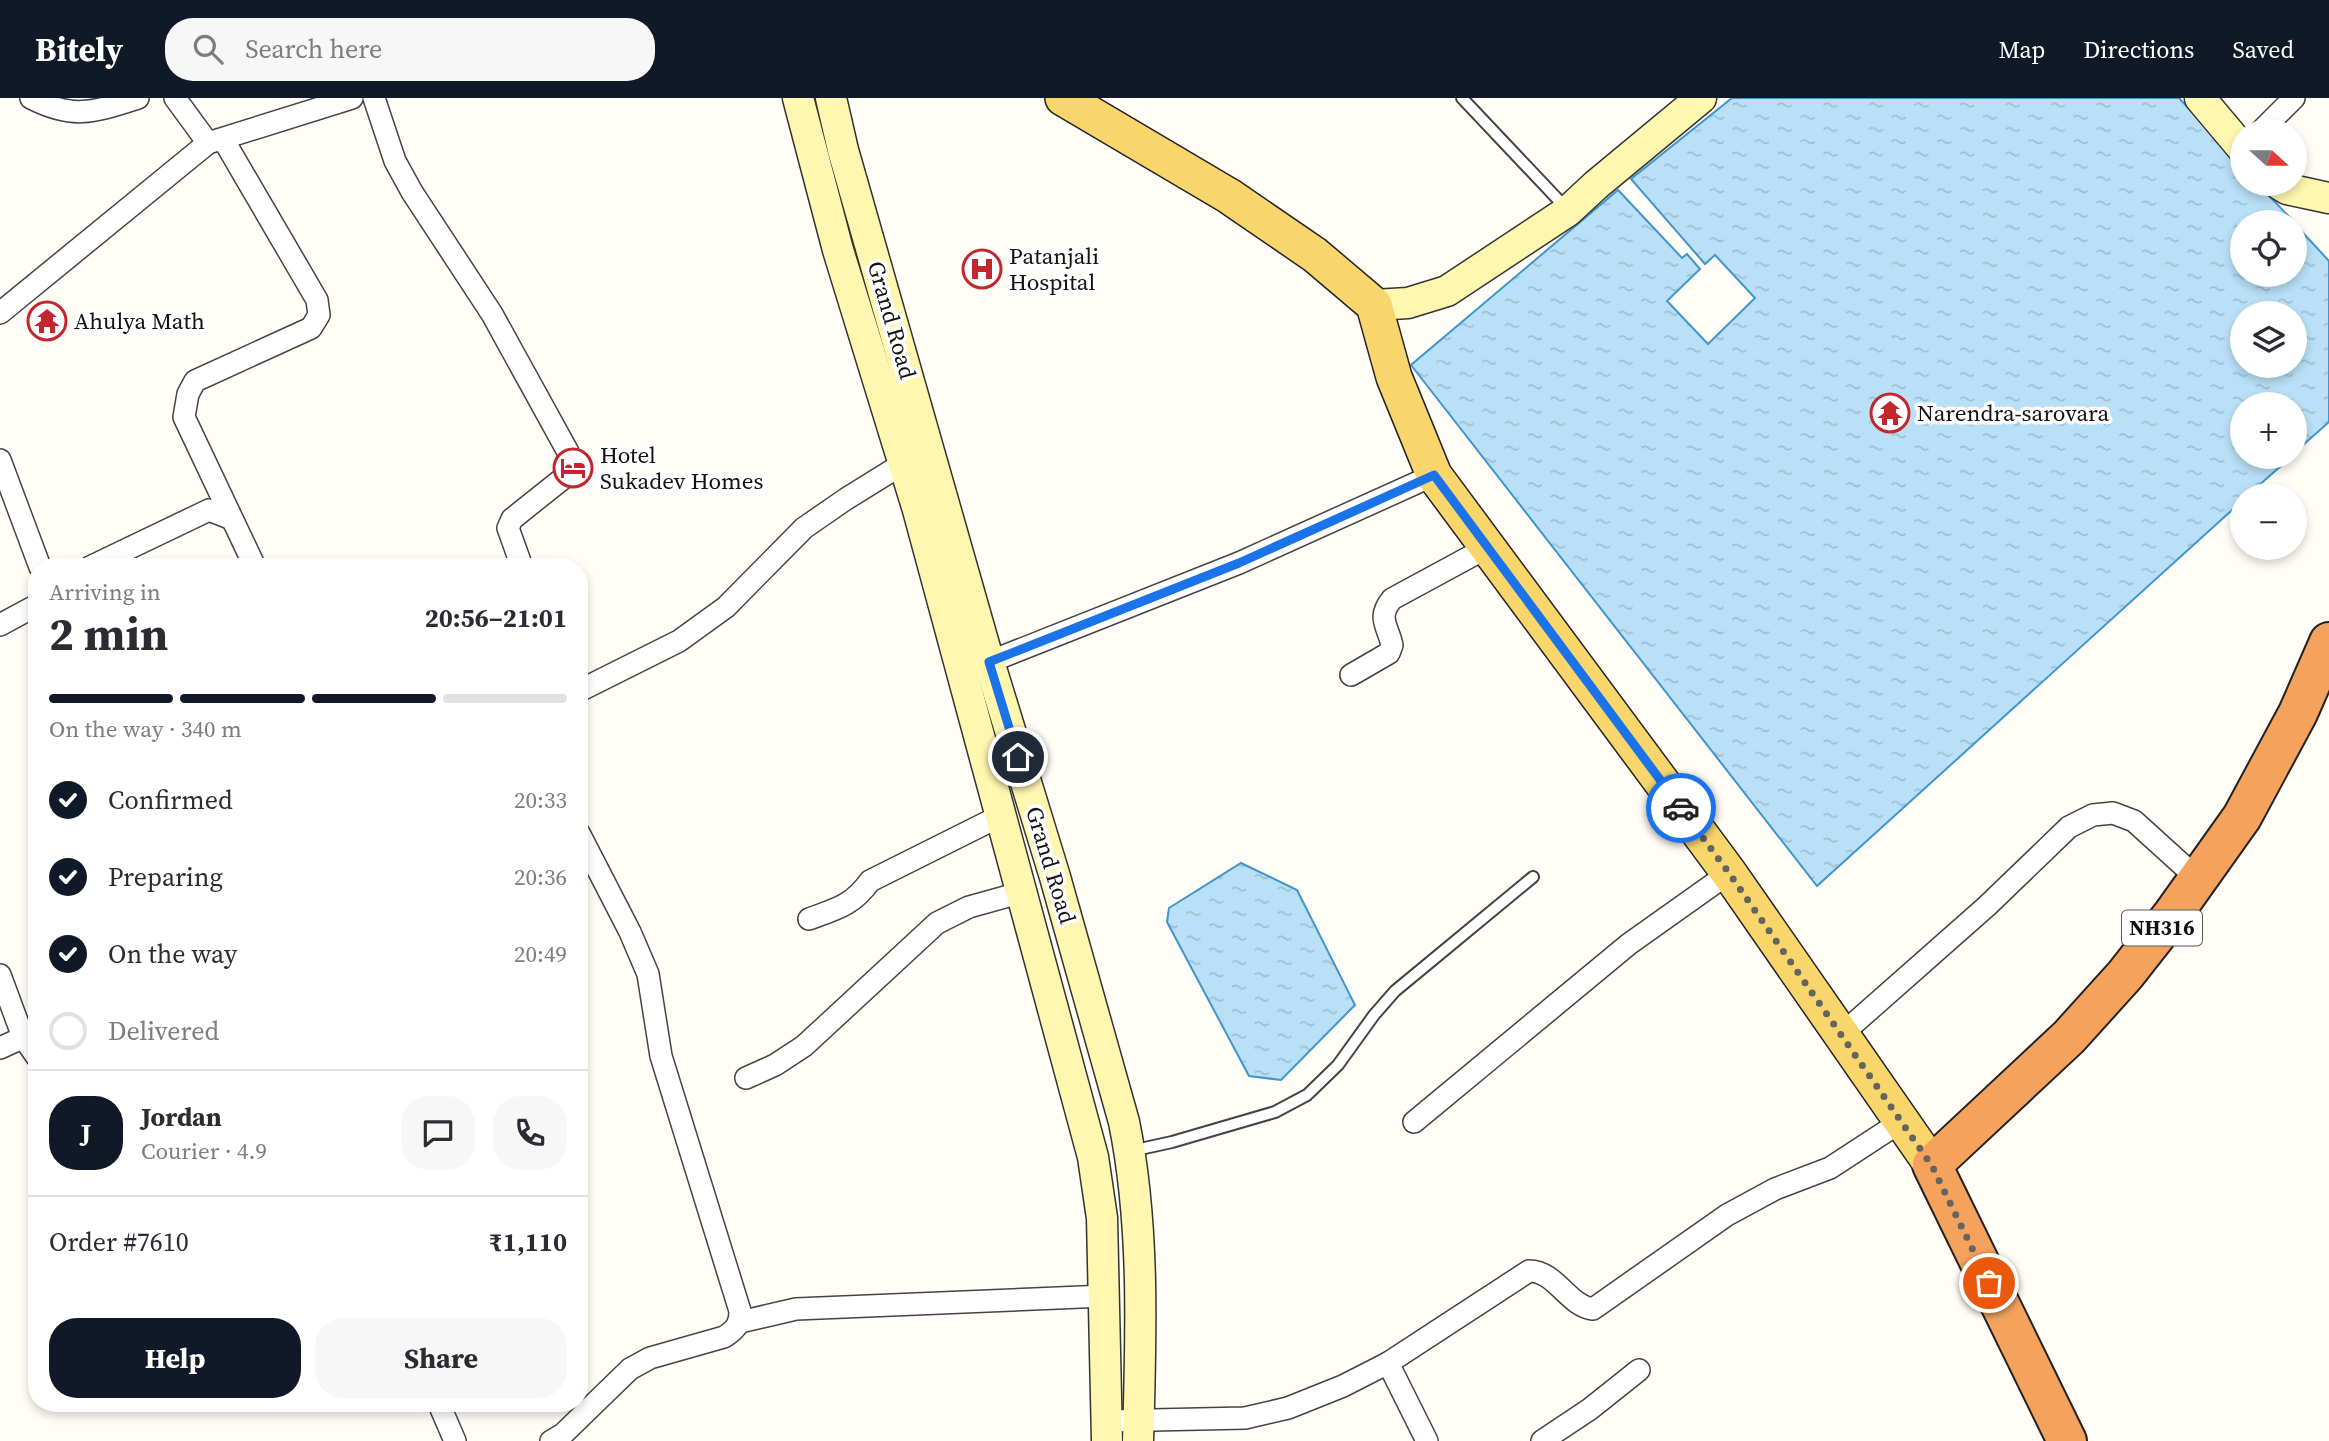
<!DOCTYPE html>
<meta charset="utf-8">
<style>
:root{--surface:#fff;--page:#f7f7f7;--text:#2b2b33;--muted:#7c7c81;--line:#e1e1e2;--accent:#111827}
body{margin:0;font-family:"Source Serif 4",serif;background:var(--page);color:var(--text);height:100vh;display:flex;flex-direction:column;font-size:26px;white-space:nowrap}
*{box-sizing:border-box;margin:0}
p{font-size:23px;color:var(--muted)}
.icon{flex:none;width:38px;height:38px;fill:none;stroke:currentColor;stroke-width:2;stroke-linecap:round;stroke-linejoin:round}
.map{position:relative;flex:1;overflow:hidden}
.sheet{position:absolute;left:28px;top:460px;width:560px;height:854px;display:flex;flex-direction:column;background:var(--surface);border-radius:28px;box-shadow:0 4px 10px #0003}
.sheet>*{flex:none}
.needle{width:46px;rotate:111deg}
.tools{position:absolute;left:2230px;top:21px;display:grid;gap:14px}
.tools a{display:grid;place-items:center;width:77px;height:77px;border-radius:50%;background:var(--surface);box-shadow:0 4px 10px #0003;font-size:35px}
.pin{position:absolute;display:grid;place-items:center;width:60px;height:60px;color:#fff;margin:-30px;border:4px solid #fff;border-radius:50%;box-shadow:0 2px 7px #0007}
.courier{position:absolute;display:grid;place-items:center;width:70px;height:70px;margin:-35px;border:5px solid #1a73e8;border-radius:50%;background:#fff;color:#222;box-shadow:0 2px 9px #0007}
.headline em{font-style:normal;font-weight:700}
.headline div{display:flex;flex-direction:column-reverse}
.headline{display:flex;align-items:center;justify-content:space-between;height:119px;padding:0 21px}
h1{font-size:46px;font-weight:700;line-height:52px}
.bar{display:grid;grid-template-columns:repeat(4,1fr);gap:10px 7px;align-content:center;height:84px;padding:0 21px}
.bar i{height:9px;border-radius:5px;background:var(--line)}
.bar .current{background:var(--accent)}
.bar p{grid-column:span 4}
.line{display:flex;align-items:center;gap:18px;padding:0 21px;border-top:2px solid var(--line)}
.line div{flex:1}
.round{display:grid;place-items:center;flex:none;width:74px;height:74px;border-radius:28px;background:var(--page)}
ol{padding:0 21px;list-style:none}
li{display:flex;align-items:center;gap:21px;height:77px}
li p{margin-inline-start:auto}
li .icon{padding:7px;border-radius:50%;background:var(--accent);color:#fff;stroke-width:4}
li:last-child{color:var(--muted)}
li i{width:38px;height:38px;border:4px solid var(--line);border-radius:50%}
.primary-button{display:flex;gap:14px;margin-top:auto;padding:14px 21px}
.primary-button a{flex:1;height:80px;border-radius:28px;background:var(--accent);color:#fff;font-size:28px;font-weight:700;line-height:80px;text-align:center}
.primary-button a+a{background:var(--page);color:var(--text)}
header{display:flex;align-items:center;gap:42px;box-sizing:border-box;height:98px;padding:0 35px;background:var(--accent);color:#fff}
header strong{font-size:33px}
nav{display:flex;gap:38px;margin-inline-start:auto;font-size:24px}
.search{width:490px;height:63px;background:var(--page);display:flex;align-items:center;gap:18px;box-sizing:border-box;padding:0 24px;border-radius:28px;color:var(--muted);font-size:26px}
.map>svg:first-child{display:block}
.water{fill:url(#water-ripples);stroke:#3f96cf;stroke-width:2;fill-rule:evenodd}
.lines{fill:none;stroke-linecap:round;stroke-linejoin:round}
.lane-casing{stroke:#444;stroke-width:14}
.street-casing{stroke:#444;stroke-width:24}
.secondary-casing{stroke:#333;stroke-width:33}
.primary-casing{stroke:#222;stroke-width:38}
.highway-casing{stroke:#222;stroke-width:42}
.lane{stroke:#fff;stroke-width:10}
.street{stroke:#fff;stroke-width:21}
.secondary{stroke:#fff6b0;stroke-width:30}
.primary{stroke:#f9d66b;stroke-width:35}
.highway{stroke:#f5a25d;stroke-width:38}
.done{stroke:#646461;stroke-width:7;stroke-dasharray:0 12.6}
.route{stroke:#1a73e8;stroke-width:9}
.labels{text-anchor:middle;stroke-width:7;stroke-linejoin:round;paint-order:stroke}
.shield{fill:#fff;stroke:#585858;stroke-width:2}
.shield-label{font-size:21px;font-weight:bold;fill:#111}
.poi-label{font-size:23px;fill:#111;stroke:#fff;text-anchor:start}
.street-label{font-size:23px;fill:#111;stroke:#fff}
</style>
<header>
<strong>Bitely</strong>
<div class="search"><svg class="icon" aria-label="search" viewBox="0 0 24 24"><circle cx="10" cy="10" r="6"/><path d="M15 15l6 6"/></svg>Search here</div>
<nav><a>Map</a><a>Directions</a><a>Saved</a></nav>
</header>
<div class="map">
<svg width="2329" height="1343" viewBox="0 0 2329 1343">
<defs>
<pattern id="water-ripples" width="26" height="14" patternUnits="userSpaceOnUse" patternTransform="scale(1.75)"><rect width="26" height="14" fill="#b9e0f7"/><path d="M2 4q2-2 4 0t4 0M15 11q2-2 4 0t4 0" fill="none" stroke="#9ebfd3"/></pattern>
</defs>
<rect width="100%" height="100%" fill="#fffdf5"/>
<!-- water -->
<g class="water">
<path d="M 1732,0 L 2179,0 L 2242,68 L 2242,86 L 2258,86 L 2294,124 L 2242,124 L 2242,177 L 2294,177 L 2294,125 L 2329,163 L 2329,324 L 2294,355 L 2294,306 L 2242,306 L 2242,359 L 2291,359 L 2248,397 L 2242,397 L 2242,403 L 1817,788 L 1411,267 L 1618,92 L 1682,160 L 1687,156 L 1700,171 L 1667,203 L 1708,246 L 1755,200 L 1715,157 L 1705,166 L 1631,81 ZM 2242,215 L 2294,215 L 2294,268 L 2242,268 Z"/>
<path d="M 1241,765 L 1297,792 L 1355,907 L 1281,982 L 1249,978 L 1167,824 L 1169,810 Z"/>
</g>
<g class="lines">
<defs>
<g id="lane">
<path d="M 1462,0 L 1566,110"/>
<path d="M 1131,1053 L 1172,1044 L 1275,1014 L 1307,997 L 1338,967 L 1374,917 L 1395,893 L 1533,779"/>
</g>
<g id="street">
<path d="M 31,0 C 74,22 94,14 138,0"/>
<path d="M 175,0 L 208,45"/>
<path d="M 374,0 L 395,63 L 412,94 L 492,216 L 568,354 L 570,367 L 566,378 L 512,421 L 508,430 L 522,469"/>
<path d="M 2261,33 L 2294,0"/>
<path d="M 223,41 L 317,202 L 319,217 L 311,230 L 195,283 L 188,296 L 184,319 L 255,469"/>
<path d="M 0,215 L 208,45 L 352,0"/>
<path d="M 0,362 L 40,469"/>
<path d="M 90,469 L 209,412 L 232,421"/>
<path d="M 0,527 L 37,507"/>
<path d="M 989,564 L 1239,465 L 1434,377"/>
<path d="M 1351,577 L 1389,555 L 1392,547 C 1387,526 1377,520 1392,501 L 1488,449"/>
<path d="M 579,593 L 679,543 L 726,509 L 804,430 L 846,401 L 904,365"/>
<path d="M 809,821 C 836,811 852,808 870,783 L 1002,717"/>
<path d="M 0,877 L 23,939 L 37,959"/>
<path d="M 1842,936 L 1987,808 L 2069,729 L 2093,717 L 2113,715 L 2134,723 L 2198,781"/>
<path d="M 0,950 L 35,934"/>
<path d="M 746,980 L 775,967 L 804,948 L 937,825 L 969,809 L 1023,794"/>
<path d="M 1414,1024 L 1629,846 L 1729,775"/>
<path d="M 740,1224 L 796,1211 L 1105,1198"/>
<path d="M 1388,1265 L 1427,1343"/>
<path d="M 439,1306 L 455,1343"/>
<path d="M 1107,1323 L 1245,1320 L 1288,1310 L 1343,1288 L 1388,1265 L 1529,1173 C 1556,1173 1568,1208 1593,1211 L 1727,1117 L 1775,1091 L 1830,1070 L 1902,1023"/>
<path d="M 551,1343 L 563,1336 L 630,1271 L 650,1260 L 724,1239 C 735,1232 740,1227 740,1213 L 661,958 L 648,876 L 630,834 L 579,735"/>
<path d="M 1542,1343 L 1590,1311 L 1639,1272"/>
</g>
<g id="secondary">
<path d="M 798,0 L 838,152 L 918,412 L 1093,1059 L 1102,1120 L 1107,1343"/>
<path d="M 831,0 L 843,52 L 987,557 L 1055,779 L 1124,1024 C 1145,1127 1141,1238 1138,1343"/>
<path d="M 2200,0 L 2242,50"/>
<path d="M 2279,86 L 2287,91 L 2329,100"/>
<path d="M 1374,207 L 1408,205 L 1447,193 L 1568,113 L 1596,87 L 1701,0"/>
</g>
<path id="primary" d="M 1063,0 L 1229,98 L 1315,157 L 1374,207 L 1394,279 L 1434,377 L 1729,775 L 1932,1067"/>
<path id="highway" d="M 2067,1343 L 1932,1067 L 2069,939 L 2125,877 L 2173,816 L 2242,719 L 2298,615 L 2329,544"/>
</defs>
<!-- lane casing -->
<use href="#lane" class="lane-casing"/>
<!-- street casing -->
<use href="#street" class="street-casing"/>
<!-- secondary casing -->
<use href="#secondary" class="secondary-casing"/>
<!-- primary casing -->
<use href="#primary" class="primary-casing"/>
<!-- highway casing -->
<use href="#highway" class="highway-casing"/>
<!-- lane -->
<use href="#lane" class="lane"/>
<!-- street -->
<use href="#street" class="street"/>
<!-- secondary -->
<use href="#secondary" class="secondary"/>
<!-- primary -->
<use href="#primary" class="primary"/>
<!-- highway -->
<use href="#highway" class="highway"/>
</g>
<g class="lines">
<!-- done -->
<path class="done" d="M 1681,710 L 1729,775 L 1932,1068 L 1989,1185"/>
<!-- route -->
<path class="route" d="M 1018,659 L 989,564 L 1239,465 L 1434,377 L 1681,710"/>
</g>
<!-- icons -->
<defs>
<symbol id="hospital-ring" viewBox="-11 -11 22 22"><circle r="9.5" fill="#fff" stroke="#c4262e" stroke-width="1.5"/><path d="M-5-5h3v3.5h4V-5h3V5h-3V1.5h-4V5h-3Z" fill="#c4262e"/></symbol>
<symbol id="temple-ring" viewBox="-11 -11 22 22"><circle r="9.5" fill="#fff" stroke="#c4262e" stroke-width="1.5"/><path d="M0-6L5-2H3V0L6.5 2.5H4V6H1.5V3h-3V6H-4V2.5H-6.5L-3 0V-2H-5Z" fill="#c4262e"/></symbol>
<symbol id="hotel-ring" viewBox="-11 -11 22 22"><circle r="9.5" fill="#fff" stroke="#c4262e" stroke-width="1.5"/><path d="M-6-4.5h1.5V1H6V5H4.5V3h-9V5H-6ZM-4 0a1.8 1.8 0 1 1 3.6 0ZM.5 0V-2.5h3Q6-2.5 6 0Z" fill="#c4262e"/></symbol>
</defs>
<g fill-rule="evenodd">
<use href="#hospital-ring" x="960" y="149" width="44" height="44"/>
<use href="#temple-ring" x="25" y="201" width="44" height="44"/>
<use href="#temple-ring" x="1868" y="293" width="44" height="44"/>
<use href="#hotel-ring" x="551" y="348" width="44" height="44"/>
</g>
<g class="labels">
<!-- shield labels -->
<rect class="shield" x="2122" y="812.5" width="80" height="35" rx="5"/>
<g class="shield-label">
<text x="2162" y="837">NH316</text>
</g>
<!-- poi labels -->
<g class="poi-label">
<text x="1009" y="166">Patanjali<tspan x="1009" dy="26">Hospital</tspan></text>
<text x="74" y="231">Ahulya Math</text>
<text x="1917" y="323">Narendra-sarovara</text>
<text x="600" y="365">Hotel<tspan x="600" dy="26">Sukadev Homes</tspan></text>
</g>
<!-- street labels -->
<g class="street-label">
<text transform="translate(892 222) rotate(74)" y="8">Grand Road</text>
<text transform="translate(1051 767) rotate(73)" y="8">Grand Road</text>
</g>
</g>
</svg>
<div class="tools">
<a><svg class="needle" viewBox="-14 -14 28 28"><path d="M0-13l5 13h-10z" fill="#e53935"/><path d="M0 13l5-13h-10z" fill="#7c7c81"/></svg></a>
<a><svg class="icon" aria-label="locate" viewBox="0 0 24 24"><circle cx="12" cy="12" r="6"/><path d="M12 2v4M12 18v4M2 12h4M18 12h4"/></svg></a>
<a><svg class="icon" aria-label="layers" viewBox="0 0 24 24"><path d="M12 4l9 5-9 5-9-5zM3 14l9 5 9-5"/></svg></a>
<a>+</a>
<a>−</a>
</div>
<div class="pin" style="left:1989px;top:1185px;background:#ea580c"><svg class="icon" aria-label="bag" viewBox="0 0 24 24"><path d="M5 8h14l-1 12H6zM9 8a3 3 0 0 1 6 0"/></svg></div>
<div class="pin" style="left:1018px;top:659px;background:#1f2937"><svg class="icon" aria-label="home" viewBox="0 0 24 24"><path d="M3 11l9-7 9 7M6 9v11h12V9"/></svg></div>
<div class="courier" style="left:1681px;top:710px"><svg class="icon" aria-label="car" viewBox="0 0 24 24"><path d="M5 17H2v-5l4-1 3-4h7l3 4 3 1v5h-3M9 17h6M6 11h13"/><circle cx="7" cy="17" r="2"/><circle cx="17" cy="17" r="2"/></svg></div>
<section class="sheet">
<div class="headline"><div><h1>2 min</h1><p>Arriving in</p></div><em>20:56–21:01</em></div>
<div class="bar"><i class="current"></i><i class="current"></i><i class="current"></i><i></i><p>On the way · 340 m</p></div>
<ol>
<li><svg class="icon" aria-label="check" viewBox="0 0 24 24"><path d="M5 12l5 5 9-10"/></svg>Confirmed<p>20:33</p></li>
<li><svg class="icon" aria-label="check" viewBox="0 0 24 24"><path d="M5 12l5 5 9-10"/></svg>Preparing<p>20:36</p></li>
<li><svg class="icon" aria-label="check" viewBox="0 0 24 24"><path d="M5 12l5 5 9-10"/></svg>On the way<p>20:49</p></li>
<li><i></i>Delivered</li>
</ol>
<div class="line" style="height:126px"><b class="round" style="background:var(--accent);color:#fff">J</b><div><b>Jordan</b><p>Courier · 4.9</p></div><a class="round"><svg class="icon" aria-label="chat" viewBox="0 0 24 24"><path d="M4 5h16v11H9l-5 4z"/></svg></a><a class="round"><svg class="icon" aria-label="phone" viewBox="0 0 24 24"><path d="M5 4h4l2 5-3 2q2 4 5 5l2-3 5 2v4C11 20 4 13 5 4z"/></svg></a></div>
<div class="line" style="height:91px"><div>Order #7610</div><b>₹1,110</b></div>
<div class="primary-button"><a>Help</a><a>Share</a></div>
</section>
</div>
